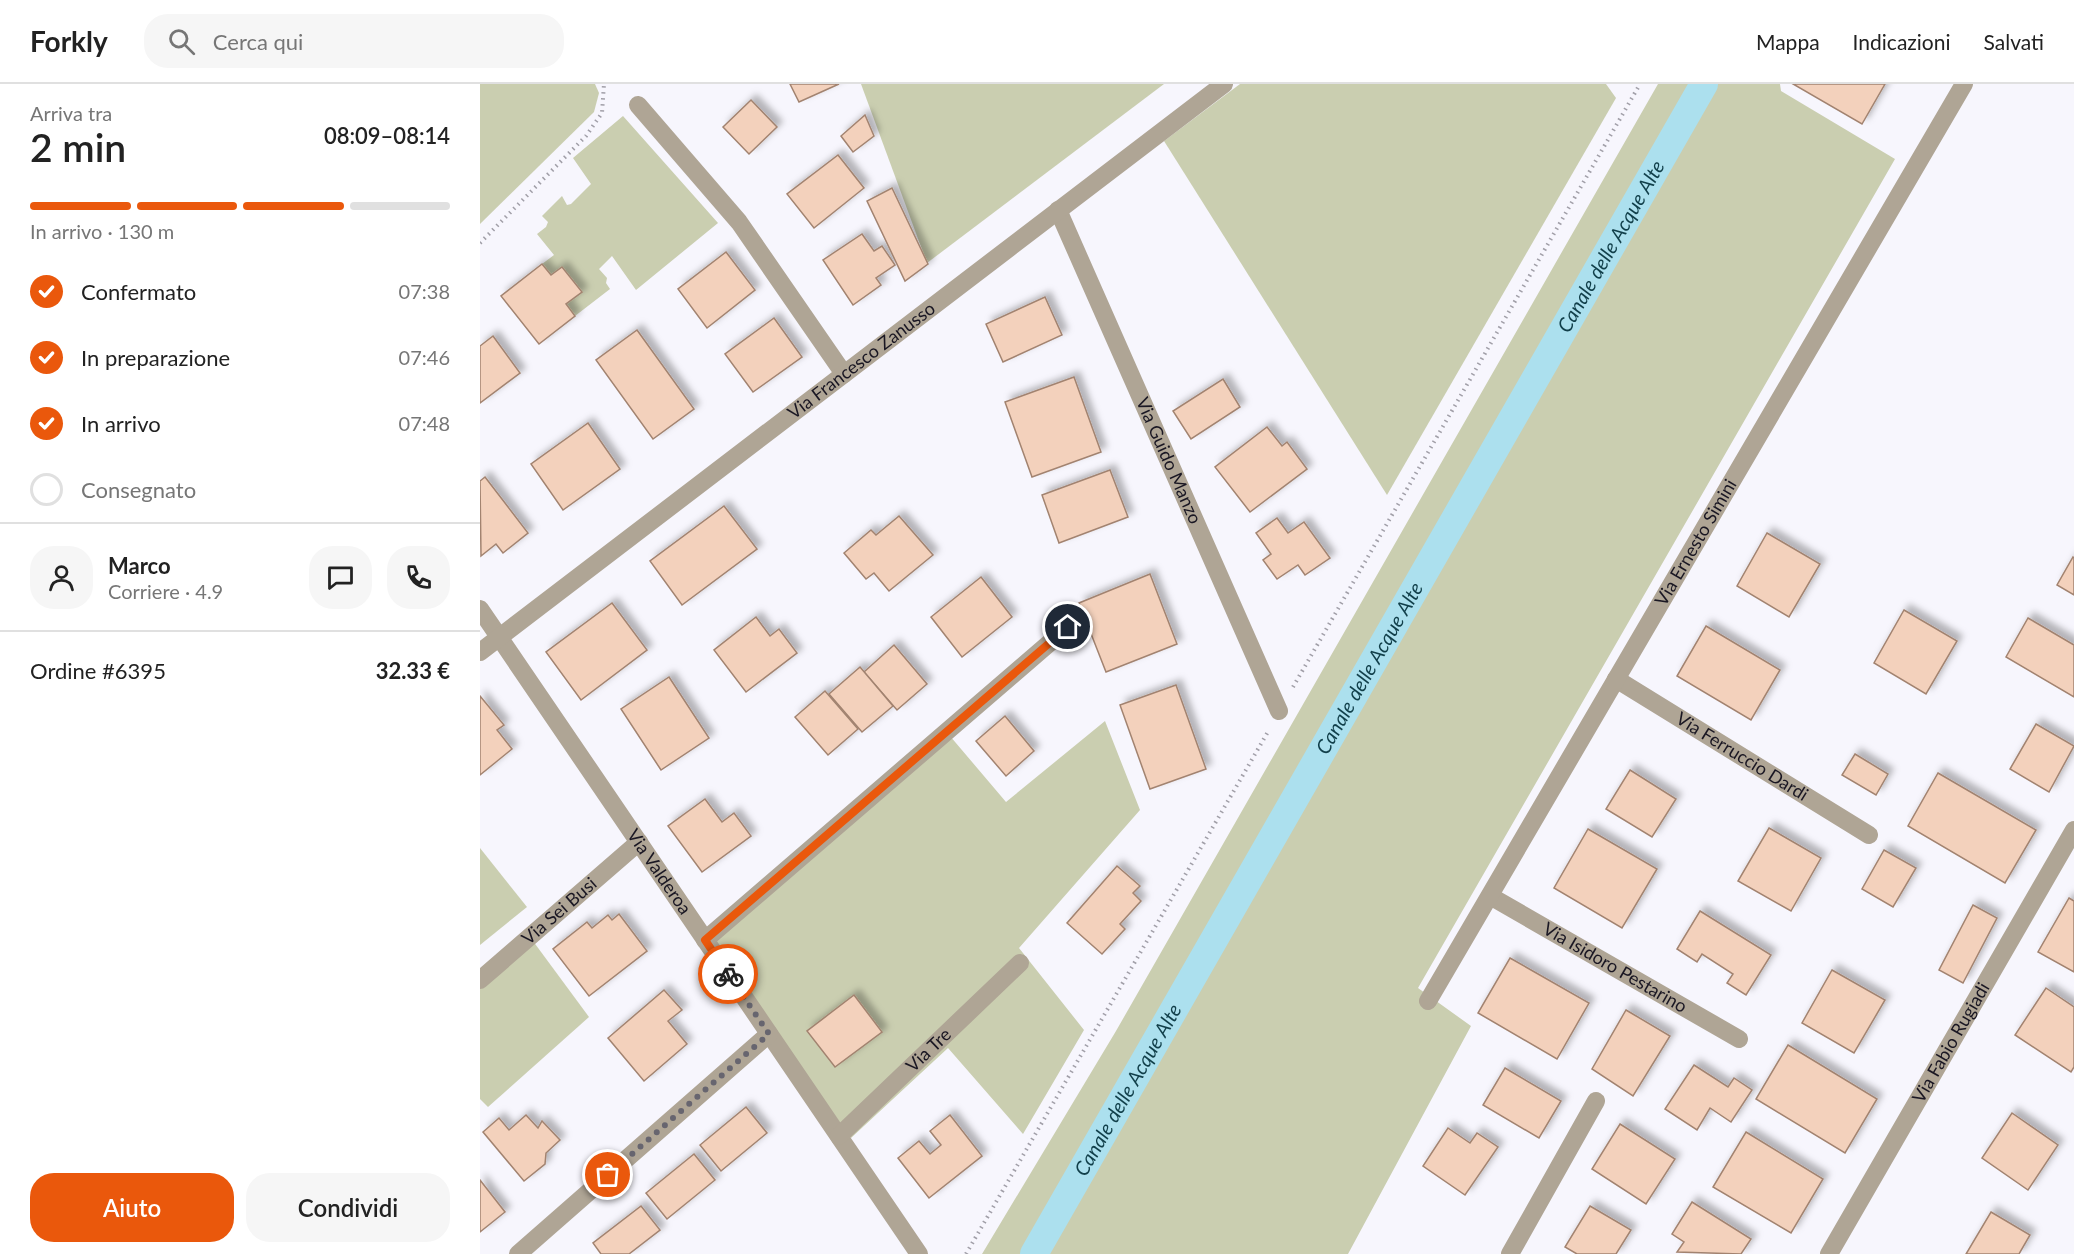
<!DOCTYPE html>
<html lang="it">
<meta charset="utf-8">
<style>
:root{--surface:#fff;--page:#f6f6f6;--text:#222;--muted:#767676;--line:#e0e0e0;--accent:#ea580c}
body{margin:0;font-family:Lato,sans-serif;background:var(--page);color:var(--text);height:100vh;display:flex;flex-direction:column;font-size:22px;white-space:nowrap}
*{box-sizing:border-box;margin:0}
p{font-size:20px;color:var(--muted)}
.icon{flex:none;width:33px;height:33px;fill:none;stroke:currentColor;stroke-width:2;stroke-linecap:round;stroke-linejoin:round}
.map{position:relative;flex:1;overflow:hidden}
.side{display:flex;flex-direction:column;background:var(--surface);width:480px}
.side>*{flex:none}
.pin{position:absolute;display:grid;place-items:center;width:51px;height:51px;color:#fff;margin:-26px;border:3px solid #fff;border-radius:50%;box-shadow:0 2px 6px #0007}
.courier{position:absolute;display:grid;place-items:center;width:60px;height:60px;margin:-30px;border:4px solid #ea580c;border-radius:50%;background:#fff;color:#222;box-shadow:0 2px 8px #0007}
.headline em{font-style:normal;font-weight:600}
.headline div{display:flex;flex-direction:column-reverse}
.headline{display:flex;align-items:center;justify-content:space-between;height:102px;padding:0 30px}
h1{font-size:39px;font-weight:600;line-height:45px}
.bar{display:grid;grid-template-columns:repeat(4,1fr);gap:9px 6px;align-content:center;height:72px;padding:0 30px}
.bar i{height:8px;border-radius:4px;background:var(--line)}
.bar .active{background:var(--accent)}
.bar p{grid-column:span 4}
.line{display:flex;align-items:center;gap:15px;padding:0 30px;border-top:2px solid var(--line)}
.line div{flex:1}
.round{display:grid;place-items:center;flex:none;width:63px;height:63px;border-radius:24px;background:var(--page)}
ol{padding:0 30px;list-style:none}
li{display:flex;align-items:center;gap:18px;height:66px}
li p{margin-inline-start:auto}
li .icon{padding:6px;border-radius:50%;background:var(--accent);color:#fff;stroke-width:4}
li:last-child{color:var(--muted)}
li i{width:33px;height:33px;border:3px solid var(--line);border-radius:50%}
.action{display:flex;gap:12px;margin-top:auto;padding:12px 30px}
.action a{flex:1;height:69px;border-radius:24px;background:var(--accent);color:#fff;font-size:24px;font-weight:600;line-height:69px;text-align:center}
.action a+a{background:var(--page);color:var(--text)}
header{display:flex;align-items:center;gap:36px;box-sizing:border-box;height:84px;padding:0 30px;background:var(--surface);border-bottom:2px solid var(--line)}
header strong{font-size:28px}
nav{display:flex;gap:33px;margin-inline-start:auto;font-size:21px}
.search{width:420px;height:54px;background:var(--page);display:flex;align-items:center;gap:15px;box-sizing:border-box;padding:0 21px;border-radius:24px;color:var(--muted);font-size:22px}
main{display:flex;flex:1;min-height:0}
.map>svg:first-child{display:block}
.green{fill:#caceb0}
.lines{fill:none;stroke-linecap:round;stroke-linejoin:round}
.canal{stroke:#ace0ee;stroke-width:28}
.building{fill:#f3d1bc;stroke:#a28370;stroke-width:1.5;filter:url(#shadow)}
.path{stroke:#a19fa8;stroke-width:4;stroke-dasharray:1.5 4.5;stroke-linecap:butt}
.minor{stroke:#afa595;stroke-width:18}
.done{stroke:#67656f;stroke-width:6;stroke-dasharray:0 10.8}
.route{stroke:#ea580c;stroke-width:8}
.labels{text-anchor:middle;stroke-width:5;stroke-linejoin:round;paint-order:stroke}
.street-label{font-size:18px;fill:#1a1723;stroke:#f7f6fd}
.water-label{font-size:20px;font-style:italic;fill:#113f4a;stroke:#f7f6fd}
</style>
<header>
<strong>Forkly</strong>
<div class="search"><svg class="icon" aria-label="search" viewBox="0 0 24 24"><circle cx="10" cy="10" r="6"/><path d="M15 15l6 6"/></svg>Cerca qui</div>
<nav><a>Mappa</a><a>Indicazioni</a><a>Salvati</a></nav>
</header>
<main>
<section class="side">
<div class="headline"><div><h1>2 min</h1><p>Arriva tra</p></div><em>08:09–08:14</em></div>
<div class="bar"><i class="active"></i><i class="active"></i><i class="active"></i><i></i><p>In arrivo · 130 m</p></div>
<ol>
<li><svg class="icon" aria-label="check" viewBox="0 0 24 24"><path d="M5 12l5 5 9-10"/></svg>Confermato<p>07:38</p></li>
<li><svg class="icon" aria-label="check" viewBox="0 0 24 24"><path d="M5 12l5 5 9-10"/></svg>In preparazione<p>07:46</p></li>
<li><svg class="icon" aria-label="check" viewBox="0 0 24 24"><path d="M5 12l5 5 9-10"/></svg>In arrivo<p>07:48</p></li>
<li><i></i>Consegnato</li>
</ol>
<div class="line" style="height:108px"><a class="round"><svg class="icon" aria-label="person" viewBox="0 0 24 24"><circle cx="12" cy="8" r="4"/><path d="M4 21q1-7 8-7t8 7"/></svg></a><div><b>Marco</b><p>Corriere · 4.9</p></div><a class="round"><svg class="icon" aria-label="chat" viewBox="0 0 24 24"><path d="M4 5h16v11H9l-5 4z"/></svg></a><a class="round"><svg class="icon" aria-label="phone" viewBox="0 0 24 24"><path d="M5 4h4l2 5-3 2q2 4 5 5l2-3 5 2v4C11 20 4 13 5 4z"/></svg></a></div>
<div class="line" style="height:78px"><div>Ordine #6395</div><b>32.33 €</b></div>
<div class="action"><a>Aiuto</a><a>Condividi</a></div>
</section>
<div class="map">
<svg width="1594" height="1170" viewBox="0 0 1594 1170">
<defs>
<filter id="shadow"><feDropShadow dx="5.5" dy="-5.5" stdDeviation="3" flood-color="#0004"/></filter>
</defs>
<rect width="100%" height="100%" fill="#f7f6fd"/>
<!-- green -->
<g class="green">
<path d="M 0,0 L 115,0 L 119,9 L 114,28 L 0,140 Z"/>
<path d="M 381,0 L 684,0 L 447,179 Z"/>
<path d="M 760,0 L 1126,0 L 1136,14 L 907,411 L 684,57 Z"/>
<path d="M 1178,0 L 1300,0 L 1301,7 L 1415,75 L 938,904 L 991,942 L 868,1170 L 502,1170 L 636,947 Z"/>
<path d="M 143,32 L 238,139 L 156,206 L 132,172 L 119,185 L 127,194 L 126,199 L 130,205 L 95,232 L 86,220 L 101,208 L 82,183 L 71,191 L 62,180 L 74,171 L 57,150 L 66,143 L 68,138 L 62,132 L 82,112 L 87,121 L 91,120 L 111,100 L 93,74 Z"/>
<path d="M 625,637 L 660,726 L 539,864 L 604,946 L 543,1050 L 468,964 L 371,1054 L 229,857 L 470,652 L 526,718 Z"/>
<path d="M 0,764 L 47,823 L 0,861 Z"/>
<path d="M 50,853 L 109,933 L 8,1023 L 0,1015 L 0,894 Z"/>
</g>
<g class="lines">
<!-- canal -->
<path class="canal" id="s1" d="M 554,1170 L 1224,0"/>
</g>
<!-- building -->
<g class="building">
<path d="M 310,0 L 359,0 L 319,18 Z"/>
<path d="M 1313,0 L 1405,0 L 1382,40 Z"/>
<path d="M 271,16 L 297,43 L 269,70 L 243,43 Z"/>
<path d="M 385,31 L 394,52 L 373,68 L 361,52 Z"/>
<path d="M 358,71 L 384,104 L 334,144 L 307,110 Z"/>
<path d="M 412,104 L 448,180 L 425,197 L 387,117 Z"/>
<path d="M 382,150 L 394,167 L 402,162 L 415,181 L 396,194 L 401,201 L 373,221 L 343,176 Z"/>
<path d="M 246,168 L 275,206 L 227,244 L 198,205 Z"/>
<path d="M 62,180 L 71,191 L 82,183 L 102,208 L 86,220 L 95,232 L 59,260 L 21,212 Z"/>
<path d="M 565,213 L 582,251 L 523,278 L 506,240 Z"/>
<path d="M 294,234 L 322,273 L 273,308 L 245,270 Z"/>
<path d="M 157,246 L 214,325 L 173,355 L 116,276 Z"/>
<path d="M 13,252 L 40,289 L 0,319 L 0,262 Z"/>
<path d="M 594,293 L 621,368 L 552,393 L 525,318 Z"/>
<path d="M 743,295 L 760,323 L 711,355 L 693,327 Z"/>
<path d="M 108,339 L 140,385 L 83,426 L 51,380 Z"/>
<path d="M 787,343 L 802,362 L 807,358 L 827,385 L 770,428 L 735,383 Z"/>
<path d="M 630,386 L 648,433 L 579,459 L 562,411 Z"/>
<path d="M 5,393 L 48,449 L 23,469 L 16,460 L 1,472 L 0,397 Z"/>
<path d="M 244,422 L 277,465 L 202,521 L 170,477 Z"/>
<path d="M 419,432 L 453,471 L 409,507 L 394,489 L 386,495 L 364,469 L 391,446 L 396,451 Z"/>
<path d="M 797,434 L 808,449 L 824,438 L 850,474 L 825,491 L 818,481 L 797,495 L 783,476 L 791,470 L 776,449 Z"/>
<path d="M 1287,449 L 1340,480 L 1309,533 L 1257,502 Z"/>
<path d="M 1593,473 L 1594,474 L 1594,511 L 1577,501 Z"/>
<path d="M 670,490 L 697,560 L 626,588 L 599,519 Z"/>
<path d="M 501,493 L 532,533 L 482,573 L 451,533 Z"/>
<path d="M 132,519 L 167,566 L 101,616 L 66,568 Z"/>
<path d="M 1424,526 L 1477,557 L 1446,610 L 1394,579 Z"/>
<path d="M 276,533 L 290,552 L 299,545 L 317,569 L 266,608 L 234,566 Z"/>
<path d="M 1548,534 L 1594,561 L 1594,613 L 1526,573 Z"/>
<path d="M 1226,542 L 1300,586 L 1271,636 L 1197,592 Z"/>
<path d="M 414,561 L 447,600 L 417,626 L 384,588 Z"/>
<path d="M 380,583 L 413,622 L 382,648 L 349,610 Z"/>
<path d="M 189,593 L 229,654 L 181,686 L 141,625 Z"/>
<path d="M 696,601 L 726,685 L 670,705 L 640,621 Z"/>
<path d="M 345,607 L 378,645 L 348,671 L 315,633 Z"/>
<path d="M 0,612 L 24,641 L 17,646 L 32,665 L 0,691 Z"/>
<path d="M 525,632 L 554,667 L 526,692 L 496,657 Z"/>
<path d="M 1556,640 L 1594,662 L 1569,708 L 1530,685 Z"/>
<path d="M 1375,670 L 1408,690 L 1396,711 L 1362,691 Z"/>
<path d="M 1150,686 L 1196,715 L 1172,753 L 1126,725 Z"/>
<path d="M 1458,689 L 1556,746 L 1525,799 L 1428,742 Z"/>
<path d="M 225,715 L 242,738 L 254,729 L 271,752 L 222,788 L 188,742 Z"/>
<path d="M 1289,744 L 1341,774 L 1311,827 L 1258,797 Z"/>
<path d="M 1108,745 L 1177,785 L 1142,844 L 1074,804 Z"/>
<path d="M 1404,766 L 1436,784 L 1413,823 L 1382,805 Z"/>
<path d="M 637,782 L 660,802 L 653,809 L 661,817 L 640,840 L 645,845 L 622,870 L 587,839 Z"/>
<path d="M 1589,814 L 1594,817 L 1594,888 L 1558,868 Z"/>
<path d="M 1493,821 L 1517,834 L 1483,899 L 1459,886 Z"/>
<path d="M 1220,827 L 1291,871 L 1266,911 L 1247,899 L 1253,890 L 1222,870 L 1217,878 L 1197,865 Z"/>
<path d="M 139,830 L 167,867 L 109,912 L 73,865 L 107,838 L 112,844 L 128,831 L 132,836 Z"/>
<path d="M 1030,874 L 1109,919 L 1077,975 L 998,929 Z"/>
<path d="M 1352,886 L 1405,916 L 1374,969 L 1322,939 Z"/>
<path d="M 1566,904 L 1594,923 L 1594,983 L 1591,988 L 1535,951 Z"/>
<path d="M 184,906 L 202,926 L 188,937 L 207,960 L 164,997 L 128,954 Z"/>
<path d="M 374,911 L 402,948 L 355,983 L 327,947 Z"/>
<path d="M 1146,926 L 1190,952 L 1153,1012 L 1112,985 Z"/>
<path d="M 1308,961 L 1397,1015 L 1365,1069 L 1276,1015 Z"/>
<path d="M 1214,981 L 1248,1003 L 1254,994 L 1272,1006 L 1251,1038 L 1230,1024 L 1217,1046 L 1185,1025 Z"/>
<path d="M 1025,984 L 1081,1017 L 1059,1054 L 1003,1021 Z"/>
<path d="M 266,1023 L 287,1049 L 241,1087 L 220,1061 Z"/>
<path d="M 1532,1029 L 1578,1061 L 1548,1106 L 1502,1074 Z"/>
<path d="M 46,1031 L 58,1044 L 62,1037 L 80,1056 L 66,1069 L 65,1080 L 44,1097 L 3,1048 L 19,1034 L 29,1046 Z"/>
<path d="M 470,1031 L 502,1072 L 449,1114 L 418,1074 L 439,1057 L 450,1070 L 461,1061 L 450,1047 Z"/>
<path d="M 1140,1040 L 1195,1075 L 1166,1120 L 1112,1085 Z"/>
<path d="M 968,1044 L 990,1059 L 997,1049 L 1018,1063 L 985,1111 L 943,1082 Z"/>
<path d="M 1266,1048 L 1343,1095 L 1311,1149 L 1233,1103 Z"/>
<path d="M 214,1070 L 235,1096 L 187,1135 L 166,1109 Z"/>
<path d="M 0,1096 L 25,1128 L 0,1148 Z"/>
<path d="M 1212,1118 L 1271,1155 L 1261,1170 L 1197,1168 L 1204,1158 L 1192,1150 Z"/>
<path d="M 161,1122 L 180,1146 L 149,1170 L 121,1170 L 113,1159 Z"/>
<path d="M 1110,1122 L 1151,1146 L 1136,1170 L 1097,1170 L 1085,1163 Z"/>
<path d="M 1511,1128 L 1550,1151 L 1539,1170 L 1486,1170 Z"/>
</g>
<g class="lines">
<!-- path -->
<g class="path">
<path d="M 0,159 L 106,52 L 122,29 L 124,0"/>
<path d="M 813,603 L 1160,0"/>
<path d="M 486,1170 L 789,646"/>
</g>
<!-- minor -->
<g class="minor">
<path d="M 158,21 L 259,138 L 364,290"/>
<path id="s2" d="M 578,126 L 799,627"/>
<path id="s3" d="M 0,525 L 439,1170"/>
<path id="s4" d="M 0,568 L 744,0"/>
<path id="s5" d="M 1136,595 L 1389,751"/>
<path id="s6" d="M 1010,812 L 1259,955"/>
<path d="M 225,856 L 588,543"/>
<path id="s7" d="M 0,896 L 159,758"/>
<path id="s8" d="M 948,917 L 1484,0"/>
<path id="s9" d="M 359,1052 L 540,879"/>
<path d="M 38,1170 L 289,950"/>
<path d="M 1030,1170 L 1116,1017"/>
<path id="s10" d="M 1349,1170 L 1594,746"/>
</g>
</g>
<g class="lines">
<!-- done -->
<path class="done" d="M 128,1091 L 289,950 L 248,890"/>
<!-- route -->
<path class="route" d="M 248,890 L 225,856 L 588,543"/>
</g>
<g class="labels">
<!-- street labels -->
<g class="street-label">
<text dy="6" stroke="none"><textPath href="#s4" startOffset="480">Via Francesco Zanusso</textPath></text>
<text dy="6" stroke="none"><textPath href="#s2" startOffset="274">Via Guido Manzo</textPath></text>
<text dy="6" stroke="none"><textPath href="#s8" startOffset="531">Via Ernesto Simini</textPath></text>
<text dy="6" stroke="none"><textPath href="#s5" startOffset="148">Via Ferruccio Dardi</textPath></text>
<text dy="6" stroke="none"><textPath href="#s3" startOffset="318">Via Valderoa</textPath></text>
<text dy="6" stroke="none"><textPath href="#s7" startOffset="105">Via Sei Busi</textPath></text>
<text dy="6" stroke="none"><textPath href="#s6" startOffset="144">Via Isidoro Pestarino</textPath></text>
<text dy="6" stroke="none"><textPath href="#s10" startOffset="244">Via Fabio Rugiadi</textPath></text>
<text dy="6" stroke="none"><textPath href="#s9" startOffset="124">Via Tre</textPath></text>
</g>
<!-- water labels -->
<g class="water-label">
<text dy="7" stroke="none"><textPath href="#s1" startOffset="1161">Canale delle Acque Alte</textPath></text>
<text dy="7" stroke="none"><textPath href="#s1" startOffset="675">Canale delle Acque Alte</textPath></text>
<text dy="7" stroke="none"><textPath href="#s1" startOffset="189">Canale delle Acque Alte</textPath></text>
</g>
</g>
</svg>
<div class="pin" style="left:128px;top:1091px;background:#ea580c"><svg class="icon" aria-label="bag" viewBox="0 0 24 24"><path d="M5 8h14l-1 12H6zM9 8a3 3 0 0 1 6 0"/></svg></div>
<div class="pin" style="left:588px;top:543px;background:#1f2937"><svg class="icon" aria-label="home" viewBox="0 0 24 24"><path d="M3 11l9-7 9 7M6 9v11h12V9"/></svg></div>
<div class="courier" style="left:248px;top:890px"><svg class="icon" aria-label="bike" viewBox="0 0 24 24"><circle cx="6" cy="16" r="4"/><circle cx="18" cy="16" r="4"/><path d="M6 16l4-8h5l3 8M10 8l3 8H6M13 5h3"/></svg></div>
</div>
</main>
